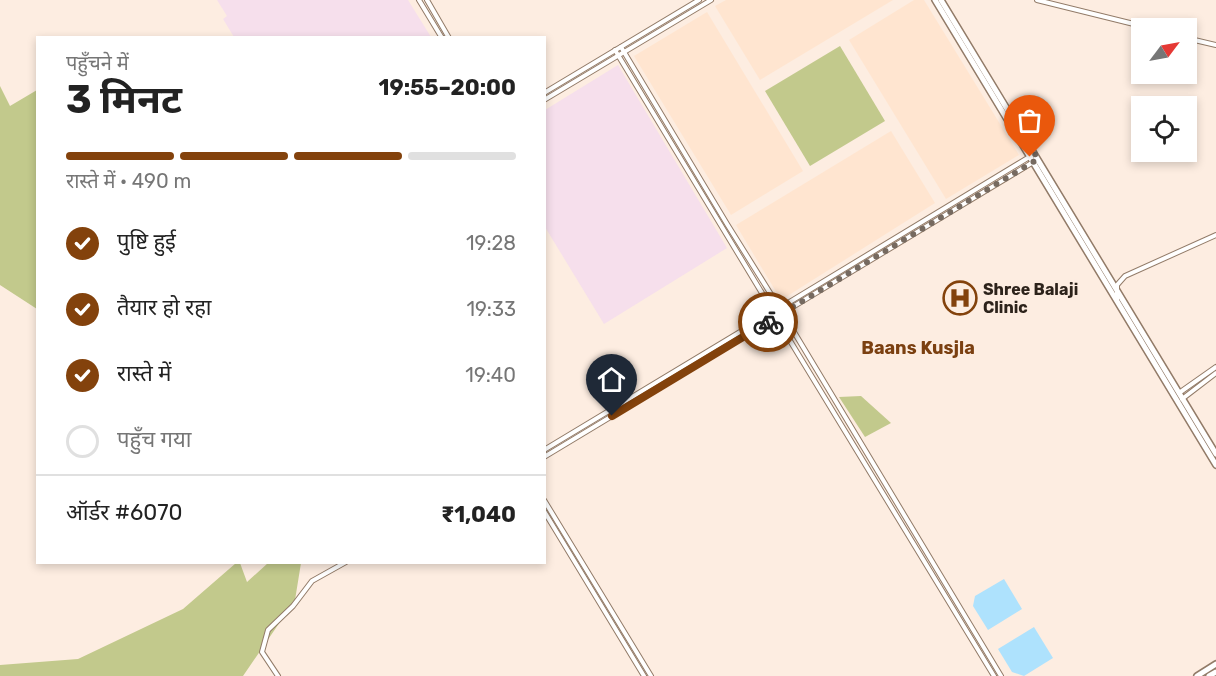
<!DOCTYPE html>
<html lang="hi">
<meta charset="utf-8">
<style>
:root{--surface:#fff;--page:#f6f6f6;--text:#222;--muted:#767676;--line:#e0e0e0;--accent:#83420c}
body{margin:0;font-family:Rubik,"Noto Sans Devanagari",sans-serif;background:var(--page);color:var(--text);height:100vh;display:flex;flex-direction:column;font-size:22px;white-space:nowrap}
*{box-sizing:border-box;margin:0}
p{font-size:20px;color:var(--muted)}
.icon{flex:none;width:33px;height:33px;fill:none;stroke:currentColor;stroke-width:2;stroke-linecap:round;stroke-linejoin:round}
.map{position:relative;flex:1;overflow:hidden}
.panel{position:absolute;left:36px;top:36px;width:510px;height:528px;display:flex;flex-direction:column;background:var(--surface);border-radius:0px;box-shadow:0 3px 9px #0003}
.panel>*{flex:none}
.needle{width:39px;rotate:58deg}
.tools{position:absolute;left:1131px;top:18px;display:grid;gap:12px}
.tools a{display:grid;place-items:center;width:66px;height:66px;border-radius:0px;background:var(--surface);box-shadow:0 3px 9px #0003;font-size:30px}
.pin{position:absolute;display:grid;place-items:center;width:51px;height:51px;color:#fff;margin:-62px -26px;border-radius:50% 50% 50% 0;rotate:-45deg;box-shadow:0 0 6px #0007}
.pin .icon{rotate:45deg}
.courier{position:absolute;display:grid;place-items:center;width:60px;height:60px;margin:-30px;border:4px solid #83420c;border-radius:50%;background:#fff;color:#222;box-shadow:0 2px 8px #0007}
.headline em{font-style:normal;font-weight:700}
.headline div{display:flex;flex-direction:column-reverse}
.headline{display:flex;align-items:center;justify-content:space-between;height:102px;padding:0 30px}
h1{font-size:39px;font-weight:700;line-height:45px}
.bar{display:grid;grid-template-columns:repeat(4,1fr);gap:9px 6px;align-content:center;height:72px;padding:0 30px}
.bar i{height:8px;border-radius:4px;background:var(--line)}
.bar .current{background:var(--accent)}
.bar p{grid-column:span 4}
.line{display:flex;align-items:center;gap:15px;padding:0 30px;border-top:2px solid var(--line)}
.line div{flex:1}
ol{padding:0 30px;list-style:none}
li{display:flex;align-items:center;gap:18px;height:66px}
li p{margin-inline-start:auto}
li .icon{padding:6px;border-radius:50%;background:var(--accent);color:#fff;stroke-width:4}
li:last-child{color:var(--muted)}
li i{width:33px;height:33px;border:3px solid var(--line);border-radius:50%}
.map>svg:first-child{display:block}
.built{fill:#ffe5d0}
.industrial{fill:#f6dfec}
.green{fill:#c2c98c}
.water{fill:#aee2fd}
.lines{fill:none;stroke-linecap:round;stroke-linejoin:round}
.minor-casing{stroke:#927b68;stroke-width:6}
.major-casing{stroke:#927b68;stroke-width:8}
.minor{stroke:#fff;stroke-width:4}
.major{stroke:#fff;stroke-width:5}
.done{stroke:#766a60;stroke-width:6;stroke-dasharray:0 10.8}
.route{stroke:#83420c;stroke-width:8}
.labels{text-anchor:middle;stroke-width:6;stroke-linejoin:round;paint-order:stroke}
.poi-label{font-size:16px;font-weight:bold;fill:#2d231b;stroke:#fdede1;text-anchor:start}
.neighbourhood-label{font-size:18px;font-weight:bold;fill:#7b4011;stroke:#fdede1}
</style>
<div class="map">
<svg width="1216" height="676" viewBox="0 0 1216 676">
<rect width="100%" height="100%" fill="#fdede1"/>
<!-- built -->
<g class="built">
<path d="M 726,0 L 893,0 L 760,80 L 715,6 Z"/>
<path d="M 914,0 L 924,0 L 1019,155 L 946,199 L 849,40 Z"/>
<path d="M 707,12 L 803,171 L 731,215 L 634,56 Z"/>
<path d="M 891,131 L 935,203 L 781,300 L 736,225 Z"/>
</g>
<!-- industrial -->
<g class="industrial">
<path d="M 217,0 L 408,0 L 431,37 L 234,37 L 223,19 L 227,16 Z"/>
<path d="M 618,65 L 727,248 L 604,324 L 545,227 L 545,110 Z"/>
</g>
<!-- green -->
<g class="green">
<path d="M 840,46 L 885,121 L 810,166 L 765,91 Z"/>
<path d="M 0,86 L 10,106 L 37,90 L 37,309 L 0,285 Z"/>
<path d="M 861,396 L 891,423 L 865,437 L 839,397 Z"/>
<path d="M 236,563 L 240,563 L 247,582 L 268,563 L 301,563 L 295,600 L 243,676 L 0,676 L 0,665 L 78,659 L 183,609 Z"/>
</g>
<!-- water -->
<g class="water">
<path d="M 1038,96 L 1045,100 L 1045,109 L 1051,113 L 1046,119 C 1038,111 1029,114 1023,103 L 1029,98 Z"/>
<path d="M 1004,579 L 1022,609 L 988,630 L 973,606 L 975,596 Z"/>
<path d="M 1034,627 L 1053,658 L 1024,676 L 1012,672 L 998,649 Z"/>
</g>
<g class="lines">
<defs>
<g id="minor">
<path d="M 419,0 L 442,38"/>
<path d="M 427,0 L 449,38"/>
<path d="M 1037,0 L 1150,28"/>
<path d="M 1186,38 L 1216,45"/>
<path d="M 621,47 L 727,224 L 777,304"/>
<path d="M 615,50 L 771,308"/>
<path d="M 544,93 L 699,0"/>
<path d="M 544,100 L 711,0"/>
<path d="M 1117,301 L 1117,285 L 1125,276 L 1216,235"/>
<circle cx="778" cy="313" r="8"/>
<path d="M 783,306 L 1031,156"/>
<path d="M 786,311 L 1035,161"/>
<path d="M 785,317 L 1001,676"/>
<path d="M 778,321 L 994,676"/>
<path d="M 1179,393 L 1216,367"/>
<path d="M 1182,399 L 1216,373"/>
<path d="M 544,450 L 770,314"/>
<path d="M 544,457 L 773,319"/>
<path d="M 544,500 L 651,676"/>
<path d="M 544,511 L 644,676"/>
<path d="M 278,676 L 262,652 L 268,630 L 293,606 L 312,581 L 346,562"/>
</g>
<g id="major">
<path d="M 935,0 L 1216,465"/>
<path d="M 941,0 L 1216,454"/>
<path d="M 1197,676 L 1216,664"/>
<path d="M 1209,676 L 1216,672"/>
</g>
</defs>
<!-- minor casing -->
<use href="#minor" class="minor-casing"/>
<!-- major casing -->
<use href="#major" class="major-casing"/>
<!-- minor -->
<use href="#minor" class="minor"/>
<!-- major -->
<use href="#major" class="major"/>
</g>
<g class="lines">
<!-- done -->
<path class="done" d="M 768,322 L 773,320 L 782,320 L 786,311 L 1038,159 L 1035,154 L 1030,157"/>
<!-- route -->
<path class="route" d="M 612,416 L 768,322"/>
</g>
<!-- icons -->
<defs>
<symbol id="hospital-ring" viewBox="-11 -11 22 22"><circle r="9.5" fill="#fdede1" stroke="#83420c" stroke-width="1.5"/><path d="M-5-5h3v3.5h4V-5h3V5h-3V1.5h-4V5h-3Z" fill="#83420c"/></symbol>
</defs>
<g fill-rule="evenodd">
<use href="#hospital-ring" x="941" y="279" width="38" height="38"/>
</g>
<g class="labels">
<!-- poi labels -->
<g class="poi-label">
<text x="983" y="295">Shree Balaji<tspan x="983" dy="18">Clinic</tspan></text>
</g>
<!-- neighbourhood labels -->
<g class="neighbourhood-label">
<text x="918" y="354">Baans Kusjla</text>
</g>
</g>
</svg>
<div class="tools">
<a><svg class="needle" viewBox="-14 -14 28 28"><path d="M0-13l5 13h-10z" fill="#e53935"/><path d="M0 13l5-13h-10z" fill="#767676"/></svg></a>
<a><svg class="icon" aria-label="locate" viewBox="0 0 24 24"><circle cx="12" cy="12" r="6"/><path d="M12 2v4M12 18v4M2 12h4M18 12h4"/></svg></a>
</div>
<div class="pin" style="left:1030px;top:157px;background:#ea580c"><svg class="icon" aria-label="bag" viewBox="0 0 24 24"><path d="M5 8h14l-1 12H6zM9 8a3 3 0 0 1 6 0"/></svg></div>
<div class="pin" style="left:612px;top:416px;background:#1f2937"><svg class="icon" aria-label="home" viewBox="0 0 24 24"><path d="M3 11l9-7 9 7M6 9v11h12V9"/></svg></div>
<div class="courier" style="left:768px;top:322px"><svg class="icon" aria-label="bike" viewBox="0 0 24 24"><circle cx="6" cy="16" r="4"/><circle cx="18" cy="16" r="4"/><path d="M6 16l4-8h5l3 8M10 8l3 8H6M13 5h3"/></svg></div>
<section class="panel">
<div class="headline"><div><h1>3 मिनट</h1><p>पहुँचने में</p></div><em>19:55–20:00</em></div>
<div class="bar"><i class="current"></i><i class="current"></i><i class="current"></i><i></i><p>रास्ते में · 490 m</p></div>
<ol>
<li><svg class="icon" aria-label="check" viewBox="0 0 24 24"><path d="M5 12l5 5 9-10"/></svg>पुष्टि हुई<p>19:28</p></li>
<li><svg class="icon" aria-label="check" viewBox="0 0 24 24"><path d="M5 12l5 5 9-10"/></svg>तैयार हो रहा<p>19:33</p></li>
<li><svg class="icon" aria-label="check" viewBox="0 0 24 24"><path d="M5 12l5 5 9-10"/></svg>रास्ते में<p>19:40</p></li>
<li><i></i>पहुँच गया</li>
</ol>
<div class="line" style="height:78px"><div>ऑर्डर #6070</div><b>₹1,040</b></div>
</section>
</div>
